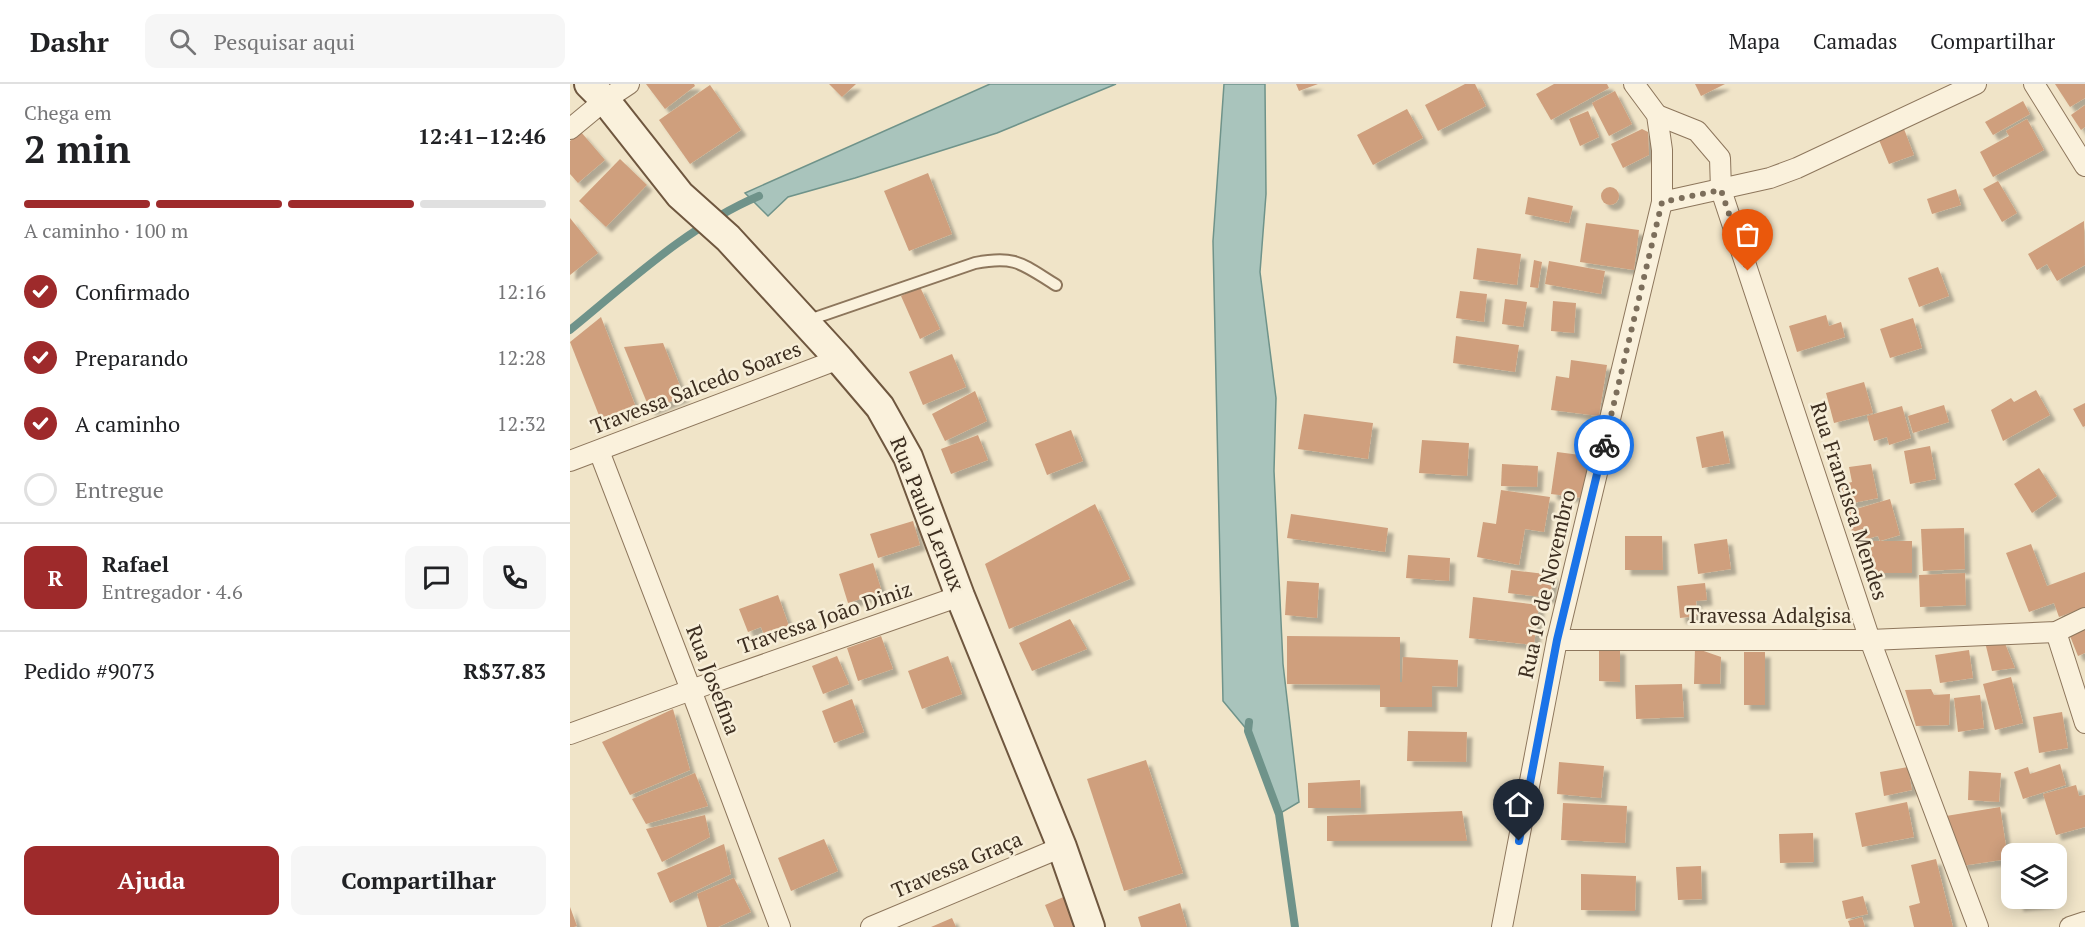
<!DOCTYPE html>
<html lang="pt">
<meta charset="utf-8">
<style>
:root{--surface:#fff;--page:#f6f6f6;--text:#202124;--muted:#757577;--line:#e0e0e0;--accent:#9e2a2b}
body{margin:0;font-family:"PT Serif",serif;background:var(--page);color:var(--text);height:100vh;display:flex;flex-direction:column;font-size:22px;white-space:nowrap}
*{box-sizing:border-box;margin:0}
p{font-size:20px;color:var(--muted)}
.icon{flex:none;width:33px;height:33px;fill:none;stroke:currentColor;stroke-width:2;stroke-linecap:round;stroke-linejoin:round}
.map{position:relative;flex:1;overflow:hidden}
.side{display:flex;flex-direction:column;background:var(--surface);width:570px}
.side>*{flex:none}
.controls{position:absolute;left:1431px;top:759px;display:grid;gap:12px}
.controls a{display:grid;place-items:center;width:66px;height:66px;border-radius:12px;background:var(--surface);box-shadow:0 3px 15px #0003;font-size:30px}
.pin{position:absolute;display:grid;place-items:center;width:51px;height:51px;color:#fff;margin:-62px -26px;border-radius:50% 50% 50% 0;rotate:-45deg;box-shadow:0 0 6px #0007}
.pin .icon{rotate:45deg}
.courier{position:absolute;display:grid;place-items:center;width:60px;height:60px;margin:-30px;border:4px solid #1a73e8;border-radius:50%;background:#fff;color:#222;box-shadow:0 2px 8px #0007}
.summary em{font-style:normal;font-weight:700}
.summary div{display:flex;flex-direction:column-reverse}
.summary{display:flex;align-items:center;justify-content:space-between;height:102px;padding:0 24px}
h1{font-size:39px;font-weight:700;line-height:45px}
.bar{display:grid;grid-template-columns:repeat(4,1fr);gap:9px 6px;align-content:center;height:72px;padding:0 24px}
.bar i{height:8px;border-radius:4px;background:var(--line)}
.bar .active{background:var(--accent)}
.bar p{grid-column:span 4}
.line{display:flex;align-items:center;gap:15px;padding:0 24px;border-top:2px solid var(--line)}
.line div{flex:1}
.round{display:grid;place-items:center;flex:none;width:63px;height:63px;border-radius:12px;background:var(--page)}
ol{padding:0 24px;list-style:none}
li{display:flex;align-items:center;gap:18px;height:66px}
li p{margin-inline-start:auto}
li .icon{padding:6px;border-radius:50%;background:var(--accent);color:#fff;stroke-width:4}
li:last-child{color:var(--muted)}
li i{width:33px;height:33px;border:3px solid var(--line);border-radius:50%}
.cta{display:flex;gap:12px;margin-top:auto;padding:12px 24px}
.cta a{flex:1;height:69px;border-radius:12px;background:var(--accent);color:#fff;font-size:24px;font-weight:700;line-height:69px;text-align:center}
.cta a+a{background:var(--page);color:var(--text)}
header{display:flex;align-items:center;gap:36px;box-sizing:border-box;height:84px;padding:0 30px;background:var(--surface);border-bottom:2px solid var(--line)}
header strong{font-size:28px}
nav{display:flex;gap:33px;margin-inline-start:auto;font-size:21px}
.search{width:420px;height:54px;background:var(--page);display:flex;align-items:center;gap:15px;box-sizing:border-box;padding:0 21px;border-radius:12px;color:var(--muted);font-size:22px}
main{display:flex;flex:1;min-height:0}
.map>svg:first-child{display:block}
.water{fill:#a9c4bc;stroke:#6f938a;stroke-width:1.5}
.lines{fill:none;stroke-linecap:round;stroke-linejoin:round}
.stream{stroke:#6f938a;stroke-width:8}
.building{fill:#cf9f7d;filter:url(#shadow)}
.lane-casing{stroke:#8d765c;stroke-width:14}
.street-casing{stroke:#8d765c;stroke-width:22}
.secondary-casing{stroke:#6f573f;stroke-width:32}
.lane{stroke:#faf1dc;stroke-width:10}
.street{stroke:#faf1dc;stroke-width:20}
.secondary{stroke:#faf1dc;stroke-width:28}
.done{stroke:#7c6e5b;stroke-width:6;stroke-dasharray:0 10.8}
.route{stroke:#1a73e8;stroke-width:8}
.labels{text-anchor:middle;stroke-width:5;stroke-linejoin:round;paint-order:stroke}
.street-label{font-size:21px;fill:#3d2e20;stroke:#f7eed8}
</style>
<header>
<strong>Dashr</strong>
<div class="search"><svg class="icon" aria-label="search" viewBox="0 0 24 24"><circle cx="10" cy="10" r="6"/><path d="M15 15l6 6"/></svg>Pesquisar aqui</div>
<nav><a>Mapa</a><a>Camadas</a><a>Compartilhar</a></nav>
</header>
<main>
<section class="side">
<div class="summary"><div><h1>2 min</h1><p>Chega em</p></div><em>12:41–12:46</em></div>
<div class="bar"><i class="active"></i><i class="active"></i><i class="active"></i><i></i><p>A caminho · 100 m</p></div>
<ol>
<li><svg class="icon" aria-label="check" viewBox="0 0 24 24"><path d="M5 12l5 5 9-10"/></svg>Confirmado<p>12:16</p></li>
<li><svg class="icon" aria-label="check" viewBox="0 0 24 24"><path d="M5 12l5 5 9-10"/></svg>Preparando<p>12:28</p></li>
<li><svg class="icon" aria-label="check" viewBox="0 0 24 24"><path d="M5 12l5 5 9-10"/></svg>A caminho<p>12:32</p></li>
<li><i></i>Entregue</li>
</ol>
<div class="line" style="height:108px"><b class="round" style="background:var(--accent);color:#fff">R</b><div><b>Rafael</b><p>Entregador · 4.6</p></div><a class="round"><svg class="icon" aria-label="chat" viewBox="0 0 24 24"><path d="M4 5h16v11H9l-5 4z"/></svg></a><a class="round"><svg class="icon" aria-label="phone" viewBox="0 0 24 24"><path d="M5 4h4l2 5-3 2q2 4 5 5l2-3 5 2v4C11 20 4 13 5 4z"/></svg></a></div>
<div class="line" style="height:78px"><div>Pedido #9073</div><b>R$37.83</b></div>
<div class="cta"><a>Ajuda</a><a>Compartilhar</a></div>
</section>
<div class="map">
<svg width="1515" height="843" viewBox="0 0 1515 843">
<defs>
<filter id="shadow"><feDropShadow dx="5.5" dy="5.5" stdDeviation="1.5" flood-color="#0004"/></filter>
</defs>
<rect width="100%" height="100%" fill="#f0e4c8"/>
<!-- water -->
<g class="water">
<path d="M 420,0 L 546,0 L 427,49 L 285,94 L 218,113 L 198,132 L 175,109 Z"/>
<path d="M 654,0 L 695,0 L 695,3 L 696,110 L 690,188 L 706,314 L 704,387 L 713,580 L 729,718 L 709,730 L 678,647 L 653,617 L 643,157 Z"/>
</g>
<g class="lines">
<!-- stream -->
<g class="stream">
<path d="M 0,246 C 59,198 118,142 189,112"/>
<path d="M 679,638 L 678,647 L 709,730 L 725,843"/>
</g>
</g>
<!-- building -->
<g class="building">
<path d="M 76,0 L 124,0 L 125,2 L 95,25 Z"/>
<path d="M 259,0 L 286,0 L 272,13 Z"/>
<path d="M 726,0 L 748,0 L 729,7 Z"/>
<path d="M 895,0 L 905,0 L 916,22 L 868,47 L 855,21 Z"/>
<path d="M 984,0 L 1037,0 L 1039,4 L 981,36 L 966,10 Z"/>
<path d="M 1125,0 L 1155,0 L 1131,12 Z"/>
<path d="M 1485,0 L 1515,0 L 1515,14 L 1500,23 Z"/>
<path d="M 140,1 L 171,46 L 120,80 L 89,36 Z"/>
<path d="M 1045,7 L 1062,40 L 1039,52 L 1022,19 Z"/>
<path d="M 1453,17 L 1460,30 L 1423,51 L 1415,38 Z"/>
<path d="M 1515,21 L 1515,43 L 1511,46 L 1501,31 Z"/>
<path d="M 837,25 L 853,54 L 803,81 L 787,51 Z"/>
<path d="M 1018,27 L 1029,53 L 1010,62 L 999,35 Z"/>
<path d="M 1457,35 L 1474,66 L 1423,93 L 1410,68 L 1439,52 L 1436,47 Z"/>
<path d="M 1072,45 L 1078,48 L 1079,71 L 1053,84 L 1041,60 Z"/>
<path d="M 1334,45 L 1344,71 L 1319,80 L 1309,56 Z"/>
<path d="M 11,48 L 35,76 L 8,99 L 0,90 L 0,57 Z"/>
<path d="M 50,75 L 77,101 L 36,143 L 9,117 Z"/>
<path d="M 358,89 L 382,150 L 339,167 L 314,107 Z"/>
<path d="M 1428,97 L 1447,129 L 1432,138 L 1413,105 Z"/>
<circle cx="1040" cy="112" r="9"/>
<path d="M 1386,105 L 1391,121 L 1362,130 L 1357,115 Z"/>
<path d="M 958,113 L 1003,122 L 999,139 L 955,130 Z"/>
<path d="M 0,134 L 28,169 L 0,191 Z"/>
<path d="M 1514,137 L 1515,181 L 1487,197 L 1477,180 L 1467,186 L 1458,170 Z"/>
<path d="M 1016,139 L 1069,146 L 1064,186 L 1010,178 Z"/>
<path d="M 907,164 L 951,170 L 947,201 L 903,195 Z"/>
<path d="M 964,176 L 972,178 L 968,204 L 960,203 Z"/>
<path d="M 979,177 L 1035,187 L 1031,210 L 975,200 Z"/>
<path d="M 1368,183 L 1379,212 L 1349,223 L 1338,194 Z"/>
<path d="M 350,203 L 370,245 L 350,255 L 331,212 Z"/>
<path d="M 890,207 L 917,210 L 914,238 L 886,234 Z"/>
<path d="M 935,215 L 957,218 L 953,243 L 932,240 Z"/>
<path d="M 983,217 L 1006,219 L 1004,249 L 981,247 Z"/>
<path d="M 1256,231 L 1259,242 L 1271,238 L 1275,253 L 1227,268 L 1219,242 Z"/>
<path d="M 31,233 L 67,326 L 32,339 L 0,258 Z"/>
<path d="M 1343,234 L 1352,264 L 1320,274 L 1310,245 Z"/>
<path d="M 886,252 L 949,261 L 945,288 L 883,279 Z"/>
<path d="M 93,259 L 114,312 L 80,326 L 54,263 Z"/>
<path d="M 382,270 L 396,303 L 353,321 L 339,288 Z"/>
<path d="M 1001,276 L 1037,281 L 1029,332 L 981,326 L 986,292 L 999,294 Z"/>
<path d="M 1294,298 L 1303,329 L 1264,339 L 1256,309 Z"/>
<path d="M 1466,306 L 1480,331 L 1433,357 L 1421,326 L 1441,314 L 1444,318 Z"/>
<path d="M 405,307 L 417,337 L 375,357 L 362,330 Z"/>
<path d="M 1515,319 L 1515,342 L 1513,343 L 1503,325 Z"/>
<path d="M 1374,321 L 1379,338 L 1343,349 L 1338,332 Z"/>
<path d="M 1332,322 L 1341,354 L 1319,361 L 1317,353 L 1304,357 L 1297,332 Z"/>
<path d="M 734,330 L 803,339 L 798,375 L 728,365 Z"/>
<path d="M 501,346 L 513,377 L 477,391 L 465,360 Z"/>
<path d="M 1153,347 L 1160,379 L 1132,384 L 1126,353 Z"/>
<path d="M 408,351 L 418,376 L 381,390 L 371,365 Z"/>
<path d="M 852,356 L 899,359 L 897,392 L 849,389 Z"/>
<path d="M 1360,362 L 1366,395 L 1340,400 L 1334,367 Z"/>
<path d="M 987,368 L 1018,372 L 1013,414 L 981,410 Z"/>
<path d="M 932,380 L 968,382 L 967,403 L 931,402 Z"/>
<path d="M 1301,380 L 1308,414 L 1273,421 L 1269,401 L 1282,398 L 1279,383 Z"/>
<path d="M 1469,384 L 1487,412 L 1462,429 L 1444,400 Z"/>
<path d="M 931,406 L 980,413 L 974,448 L 955,445 L 949,481 L 907,473 L 913,438 L 926,440 Z"/>
<path d="M 1320,415 L 1330,451 L 1310,457 L 1308,452 L 1285,458 L 1276,428 Z"/>
<path d="M 525,420 L 560,495 L 439,545 L 415,480 Z"/>
<path d="M 721,430 L 818,444 L 815,468 L 717,454 Z"/>
<path d="M 343,437 L 350,461 L 308,474 L 300,450 Z"/>
<path d="M 1394,444 L 1395,485 L 1353,487 L 1351,445 Z"/>
<path d="M 1055,452 L 1092,452 L 1093,486 L 1055,486 Z"/>
<path d="M 1157,455 L 1161,485 L 1128,490 L 1124,460 Z"/>
<rect x="1301" y="457" width="41" height="32"/>
<path d="M 1461,460 L 1477,502 L 1515,488 L 1515,523 L 1489,533 L 1484,519 L 1459,528 L 1436,469 Z"/>
<path d="M 838,471 L 880,474 L 879,497 L 836,494 Z"/>
<path d="M 303,479 L 312,508 L 278,519 L 269,490 Z"/>
<path d="M 941,486 L 983,491 L 980,514 L 938,509 Z"/>
<path d="M 1395,489 L 1396,521 L 1350,523 L 1349,491 Z"/>
<path d="M 717,497 L 749,499 L 747,534 L 715,531 Z"/>
<path d="M 1135,499 L 1137,516 L 1126,517 L 1127,532 L 1110,534 L 1107,502 Z"/>
<path d="M 208,511 L 219,542 L 194,551 L 191,543 L 178,548 L 169,525 Z"/>
<path d="M 903,513 L 969,521 L 964,561 L 899,554 Z"/>
<path d="M 500,535 L 517,565 L 462,587 L 449,559 Z"/>
<path d="M 1515,546 L 1515,569 L 1508,572 L 1500,552 Z"/>
<path d="M 311,552 L 323,585 L 288,597 L 277,564 Z"/>
<path d="M 717,552 L 830,553 L 830,598 L 832,598 L 833,573 L 888,576 L 887,603 L 862,602 L 862,623 L 810,623 L 810,601 L 717,600 Z"/>
<path d="M 1434,557 L 1445,584 L 1422,587 L 1415,558 Z"/>
<path d="M 1029,564 L 1050,565 L 1050,598 L 1029,597 Z"/>
<path d="M 1125,564 L 1151,573 L 1150,600 L 1124,600 Z"/>
<path d="M 1399,566 L 1403,594 L 1370,599 L 1365,571 Z"/>
<rect x="1174" y="568" width="21" height="53"/>
<path d="M 267,572 L 279,600 L 253,610 L 242,582 Z"/>
<path d="M 378,572 L 392,610 L 352,625 L 338,587 Z"/>
<path d="M 1441,593 L 1453,639 L 1425,646 L 1413,600 Z"/>
<path d="M 1112,600 L 1114,633 L 1066,635 L 1065,601 Z"/>
<path d="M 1361,605 L 1364,611 L 1380,610 L 1379,641 L 1346,642 L 1335,606 Z"/>
<path d="M 1410,611 L 1414,644 L 1388,648 L 1384,614 Z"/>
<path d="M 282,615 L 294,648 L 264,659 L 252,627 Z"/>
<path d="M 103,625 L 120,686 L 60,711 L 32,658 Z"/>
<path d="M 1492,628 L 1498,664 L 1469,669 L 1463,633 Z"/>
<path d="M 838,647 L 897,648 L 896,678 L 837,677 Z"/>
<path d="M 576,676 L 613,789 L 554,807 L 517,695 Z"/>
<path d="M 989,678 L 1034,682 L 1031,714 L 987,710 Z"/>
<path d="M 1490,680 L 1496,701 L 1453,715 L 1444,688 L 1458,683 L 1460,690 Z"/>
<path d="M 1338,683 L 1342,706 L 1314,712 L 1310,688 Z"/>
<path d="M 1399,687 L 1431,689 L 1429,718 L 1398,716 Z"/>
<path d="M 125,689 L 138,722 L 76,740 L 62,715 Z"/>
<path d="M 790,696 L 791,724 L 738,724 L 738,699 Z"/>
<path d="M 1506,701 L 1509,712 L 1515,711 L 1515,743 L 1486,751 L 1473,710 Z"/>
<path d="M 1337,718 L 1344,753 L 1292,763 L 1285,729 Z"/>
<path d="M 993,719 L 1057,722 L 1055,759 L 991,756 Z"/>
<path d="M 1430,723 L 1438,775 L 1391,782 L 1376,732 Z"/>
<path d="M 892,727 L 897,757 L 757,757 L 757,732 Z"/>
<path d="M 135,731 L 140,753 L 92,778 L 76,745 Z"/>
<path d="M 1243,749 L 1244,778 L 1210,779 L 1209,750 Z"/>
<path d="M 254,755 L 268,787 L 221,807 L 208,774 Z"/>
<path d="M 154,760 L 161,790 L 100,819 L 87,789 Z"/>
<path d="M 1366,775 L 1383,843 L 1344,843 L 1339,822 L 1350,819 L 1341,781 Z"/>
<path d="M 1131,782 L 1132,815 L 1108,816 L 1106,783 Z"/>
<path d="M 1011,790 L 1066,792 L 1065,827 L 1011,826 Z"/>
<path d="M 164,794 L 181,828 L 148,843 L 137,843 L 127,810 Z"/>
<path d="M 498,811 L 507,843 L 484,843 L 475,821 Z"/>
<path d="M 1293,812 L 1298,830 L 1276,835 L 1272,817 Z"/>
<path d="M 1447,814 L 1478,814 L 1479,819 L 1448,822 Z"/>
<path d="M 610,819 L 617,843 L 571,843 L 568,833 Z"/>
<path d="M 0,823 L 7,842 L 4,843 L 0,843 Z"/>
<path d="M 1292,833 L 1295,843 L 1280,843 L 1278,837 Z"/>
<path d="M 382,834 L 386,843 L 361,843 Z"/>
</g>
<g class="lines">
<defs>
<path id="lane" d="M 236,237 L 405,179 C 446,171 452,180 486,201"/>
<g id="street">
<path d="M 1464,0 L 1515,82"/>
<path d="M 1087,31 L 1127,47 L 1150,74 L 1151,106 L 1300,556 L 1408,843"/>
<path d="M 0,45 L 35,16 L 59,0"/>
<path d="M 1092,118 L 1200,94 L 1227,84 L 1406,0"/>
<path d="M 29,367 L 121,606 L 210,843"/>
<path d="M 0,377 L 269,275"/>
<path d="M 1486,548 L 1515,639"/>
<path d="M 987,556 L 1300,556 L 1486,548 L 1515,534"/>
<path d="M 0,650 L 121,606 L 390,512"/>
<path d="M 301,843 L 492,763"/>
<path d="M 932,843 L 987,556 L 1092,118 L 1092,66 L 1087,31 L 1064,0"/>
<path d="M 1500,843 L 1515,838"/>
</g>
<path id="secondary" d="M 19,0 L 35,16 L 110,111 L 158,154 L 269,275 L 310,323 L 338,373 L 390,512 L 492,763 L 520,843"/>
</defs>
<!-- lane casing -->
<use href="#lane" class="lane-casing"/>
<!-- street casing -->
<use href="#street" class="street-casing"/>
<!-- secondary casing -->
<use href="#secondary" class="secondary-casing"/>
<!-- lane -->
<use href="#lane" class="lane"/>
<!-- street -->
<use href="#street" class="street"/>
<!-- secondary -->
<use href="#secondary" class="secondary"/>
</g>
<g class="lines">
<!-- done -->
<path class="done" d="M 1034,361 L 1092,118 L 1151,106 L 1178,187"/>
<!-- route -->
<path class="route" d="M 949,757 L 987,556 L 1034,361"/>
</g>
<g class="labels">
<!-- street labels -->
<g class="street-label">
<text transform="translate(126 304) rotate(-21)" y="7">Travessa Salcedo Soares</text>
<text transform="translate(1279 417) rotate(72)" y="7">Rua Francisca Mendes</text>
<text transform="translate(357 430) rotate(68)" y="7">Rua Paulo Leroux</text>
<text transform="translate(977 500) rotate(-77)" y="7">Rua 19 de Novembro</text>
<text x="1199" y="539">Travessa Adalgisa</text>
<text transform="translate(255 534) rotate(-19)" y="7">Travessa João Diniz</text>
<text transform="translate(143 596) rotate(69)" y="7">Rua Josefina</text>
<text transform="translate(387 781) rotate(-23)" y="7">Travessa Graça</text>
</g>
</g>
</svg>
<div class="controls">
<a><svg class="icon" aria-label="layers" viewBox="0 0 24 24"><path d="M12 4l9 5-9 5-9-5zM3 14l9 5 9-5"/></svg></a>
</div>
<div class="pin" style="left:1178px;top:187px;background:#ea580c"><svg class="icon" aria-label="bag" viewBox="0 0 24 24"><path d="M5 8h14l-1 12H6zM9 8a3 3 0 0 1 6 0"/></svg></div>
<div class="pin" style="left:949px;top:757px;background:#1f2937"><svg class="icon" aria-label="home" viewBox="0 0 24 24"><path d="M3 11l9-7 9 7M6 9v11h12V9"/></svg></div>
<div class="courier" style="left:1034px;top:361px"><svg class="icon" aria-label="bike" viewBox="0 0 24 24"><circle cx="6" cy="16" r="4"/><circle cx="18" cy="16" r="4"/><path d="M6 16l4-8h5l3 8M10 8l3 8H6M13 5h3"/></svg></div>
</div>
</main>
